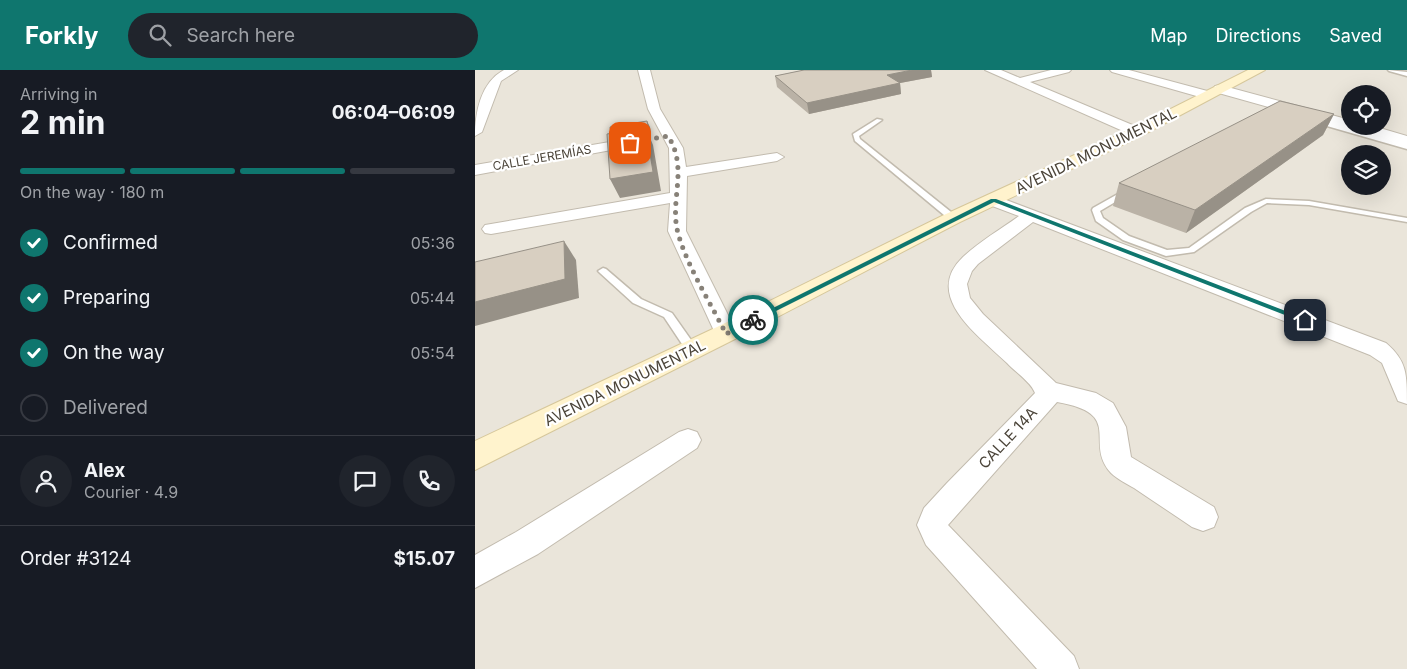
<!DOCTYPE html>
<meta charset="utf-8">
<style>
:root{--surface:#171b24;--page:#20242c;--text:#f1f3f6;--muted:#9ea1a6;--line:#363941;--accent:#0f766e}
body{margin:0;font-family:Inter,sans-serif;background:var(--page);color:var(--text);height:100vh;display:flex;flex-direction:column;font-size:19px;white-space:nowrap}
*{box-sizing:border-box;margin:0}
p{font-size:16px;color:var(--muted)}
.icon{flex:none;width:28px;height:28px;fill:none;stroke:currentColor;stroke-width:2;stroke-linecap:round;stroke-linejoin:round}
.map{position:relative;flex:1;overflow:hidden}
.side{display:flex;flex-direction:column;background:var(--surface);width:475px}
.side>*{flex:none}
.tools{position:absolute;left:866px;top:15px;display:grid;gap:10px}
.tools a{display:grid;place-items:center;width:50px;height:50px;border-radius:50%;background:var(--surface);box-shadow:0 5px 20px #0002;font-size:25px}
.pin{position:absolute;display:grid;place-items:center;width:42px;height:42px;color:#fff;margin:-21px;border-radius:10px;box-shadow:0 2px 8px #0006}
.courier{position:absolute;display:grid;place-items:center;width:50px;height:50px;margin:-25px;border:4px solid #0f766e;border-radius:50%;background:#fff;color:#222;box-shadow:0 1px 6px #0007}
.overview em{font-style:normal;font-weight:700}
.overview div{display:flex;flex-direction:column-reverse}
.overview{display:flex;align-items:center;justify-content:space-between;height:85px;padding:0 20px}
h1{font-size:32px;font-weight:700;line-height:38px}
.bar{display:grid;grid-template-columns:repeat(4,1fr);gap:8px 5px;align-content:center;height:60px;padding:0 20px}
.bar i{height:6px;border-radius:4px;background:var(--line)}
.bar .active{background:var(--accent)}
.bar p{grid-column:span 4}
.line{display:flex;align-items:center;gap:12px;padding:0 20px;border-top:1px solid var(--line)}
.line div{flex:1}
.round{display:grid;place-items:center;flex:none;width:52px;height:52px;border-radius:26px;background:var(--page)}
ol{padding:0 20px;list-style:none}
li{display:flex;align-items:center;gap:15px;height:55px}
li p{margin-inline-start:auto}
li .icon{padding:5px;border-radius:50%;background:var(--accent);color:#fff;stroke-width:4}
li:last-child{color:var(--muted)}
li i{width:28px;height:28px;border:2px solid var(--line);border-radius:50%}
header{display:flex;align-items:center;gap:30px;box-sizing:border-box;height:70px;padding:0 25px;background:var(--accent);color:#fff}
header strong{font-size:24px}
nav{display:flex;gap:28px;margin-inline-start:auto;font-size:18px}
.search{width:350px;height:45px;background:var(--page);display:flex;align-items:center;gap:12px;box-sizing:border-box;padding:0 18px;border-radius:28px;color:var(--muted);font-size:19px}
main{display:flex;flex:1;min-height:0}
.map>svg:first-child{display:block}
.residential{fill:#eae5da;fill-rule:evenodd}
.lines{fill:none;stroke-linecap:round;stroke-linejoin:round}
.service-casing{stroke:#c2bbae;stroke-width:3}
.minor-casing{stroke:#c2bbae;stroke-width:2}
.tertiary-casing{stroke:#c2bbae;stroke-width:2}
.secondary-casing{stroke:#d6c79b;stroke-width:2}
.service{fill:#fff;fill-rule:evenodd}
.minor{fill:#fff;fill-rule:evenodd}
.tertiary{fill:#fff;fill-rule:evenodd}
.secondary{fill:#fff3cd;fill-rule:evenodd}
.wall{fill:#bab2a6}
.shaded-wall{fill:#979187}
.building{fill:#d8cfc1;stroke:#979187}
.route{fill:#0f766e}
.done{stroke:#878178;stroke-width:5;stroke-dasharray:0 9}
.labels{text-anchor:middle;stroke-width:4.5;stroke-linejoin:round;paint-order:stroke}
.far-street-label{font-size:12px;fill:#4b4439;stroke:#fff}
.street-label{font-size:15px;fill:#4b4439;stroke:#fff}
</style>
<header>
<strong>Forkly</strong>
<div class="search"><svg class="icon" aria-label="search" viewBox="0 0 24 24"><circle cx="10" cy="10" r="6"/><path d="M15 15l6 6"/></svg>Search here</div>
<nav><a>Map</a><a>Directions</a><a>Saved</a></nav>
</header>
<main>
<section class="side">
<div class="overview"><div><h1>2 min</h1><p>Arriving in</p></div><em>06:04–06:09</em></div>
<div class="bar"><i class="active"></i><i class="active"></i><i class="active"></i><i></i><p>On the way · 180 m</p></div>
<ol>
<li><svg class="icon" aria-label="check" viewBox="0 0 24 24"><path d="M5 12l5 5 9-10"/></svg>Confirmed<p>05:36</p></li>
<li><svg class="icon" aria-label="check" viewBox="0 0 24 24"><path d="M5 12l5 5 9-10"/></svg>Preparing<p>05:44</p></li>
<li><svg class="icon" aria-label="check" viewBox="0 0 24 24"><path d="M5 12l5 5 9-10"/></svg>On the way<p>05:54</p></li>
<li><i></i>Delivered</li>
</ol>
<div class="line" style="height:90px"><a class="round"><svg class="icon" aria-label="person" viewBox="0 0 24 24"><circle cx="12" cy="8" r="4"/><path d="M4 21q1-7 8-7t8 7"/></svg></a><div><b>Alex</b><p>Courier · 4.9</p></div><a class="round"><svg class="icon" aria-label="chat" viewBox="0 0 24 24"><path d="M4 5h16v11H9l-5 4z"/></svg></a><a class="round"><svg class="icon" aria-label="phone" viewBox="0 0 24 24"><path d="M5 4h4l2 5-3 2q2 4 5 5l2-3 5 2v4C11 20 4 13 5 4z"/></svg></a></div>
<div class="line" style="height:65px"><div>Order #3124</div><b>$15.07</b></div>
</section>
<div class="map">
<svg width="932" height="599" viewBox="0 0 932 599">
<rect width="100%" height="100%" fill="#f6f3ec"/>
<!-- residential -->
<path class="residential" d="M 0,0 L 932,0 L 932,599 L 0,599 ZM 875,24 L 908,24 L 908,56 L 875,56 ZM 875,84 L 908,84 L 908,116 L 875,116 Z"/>
<g class="lines">
<defs>
<g id="service">
<path d="M 913,0 L 932,2 L 932,6 L 914,1 Z"/>
<path d="M 402,49 L 407,50 L 384,66 L 385,69 L 481,146 L 481,150 L 475,150 L 380,71 L 378,64 Z"/>
<path d="M 840,49 L 932,75 L 932,79 L 838,52 L 837,51 Z"/>
<path d="M 650,120 L 657,122 L 625,141 L 628,148 L 654,166 L 692,180 L 714,178 L 770,138 L 791,129 L 834,131 L 932,148 L 932,152 L 834,135 L 792,133 L 776,142 L 719,182 L 691,186 L 648,170 L 621,151 L 617,140 L 618,138 Z"/>
<path d="M 128,198 L 131,199 L 166,229 L 197,243 L 221,277 L 222,280 L 221,283 L 213,283 L 189,247 L 158,233 L 125,203 L 123,201 Z"/>
</g>
<g id="minor">
<path d="M 29,0 L 43,0 L 26,11 L 7,62 L 0,66 C 0,42 6,12 29,0 Z"/>
<path d="M 163,0 L 175,0 L 185,39 L 208,78 L 211,97 L 302,83 L 309,87 L 302,91 L 212,106 L 211,161 L 262,263 L 259,268 L 251,271 L 243,268 L 240,263 L 193,161 L 195,133 L 16,164 L 10,163 L 7,159 L 10,155 L 16,154 L 195,123 L 194,78 L 173,39 Z"/>
<path d="M 510,0 L 526,0 L 545,8 L 576,0 L 596,0 L 594,2 L 555,12 L 667,59 L 669,62 L 662,66 L 657,65 Z"/>
<path d="M 635,0 L 654,0 L 736,22 L 738,25 L 732,29 L 637,2 Z"/>
<path d="M 164,67 L 169,68 L 171,71 L 169,74 L 0,105 L 0,95 Z"/>
<path d="M 518,125 L 911,273 C 932,291 932,304 932,334 L 923,331 L 907,293 L 895,285 L 558,152 L 503,194 L 497,201 L 492,214 L 495,228 L 508,244 L 581,313 L 621,323 L 638,333 L 651,357 L 656,387 L 739,437 L 743,447 L 739,457 L 728,461 L 717,457 C 698,444 678,431 659,418 C 652,414 642,409 636,403 C 608,372 651,344 582,332 L 473,455 L 599,586 L 604,599 L 562,599 L 451,475 L 442,455 L 449,438 L 472,413 L 560,323 C 556,312 540,302 532,293 C 504,266 447,226 488,187 C 505,171 526,159 544,146 L 512,134 L 510,130 L 512,126 Z"/>
<path d="M 213,359 L 222,362 L 226,370 L 222,378 L 63,484 L 0,518 L 0,485 L 41,462 L 204,362 Z"/>
</g>
<path id="tertiary" d="M 745,15 L 875,50 L 875,56 L 898,56 L 932,66 L 932,76 L 740,22 L 738,19 L 740,16 Z"/>
<path id="secondary" d="M 773,0 L 790,0 L 668,65 L 485,152 L 260,269 L 0,400 L 0,371 L 242,257 L 471,144 L 656,59 Z"/>
</defs>
<!-- service casing -->
<use href="#service" class="service-casing"/>
<!-- minor casing -->
<use href="#minor" class="minor-casing"/>
<!-- tertiary casing -->
<use href="#tertiary" class="tertiary-casing"/>
<!-- secondary casing -->
<use href="#secondary" class="secondary-casing"/>
<!-- service -->
<use href="#service" class="service"/>
<!-- minor -->
<use href="#minor" class="minor"/>
<!-- tertiary -->
<use href="#tertiary" class="tertiary"/>
<!-- secondary -->
<use href="#secondary" class="secondary"/>
</g>
<!-- wall -->
<g class="wall">
<path d="M 329,0 L 456,0 L 457,7 L 425,13 L 426,24 L 334,44 L 302,17 L 300,6 Z"/>
<path d="M 859,44 L 848,65 L 711,163 L 638,136 L 644,113 Z"/>
</g>
<!-- shaded-wall -->
<g class="shaded-wall">
<path d="M 437,0 L 456,0 L 457,7 L 425,13 L 426,24 L 334,44 L 332,33 L 412,5 Z"/>
<path d="M 859,44 L 848,65 L 711,163 L 720,140 Z"/>
<path d="M 172,51 L 175,57 L 176,63 L 173,63 L 178,75 L 186,121 L 145,128 L 135,109 L 139,69 L 136,63 Z"/>
<path d="M 89,171 L 101,190 L 104,228 L 0,256 L 0,232 Z"/>
</g>
<!-- building -->
<g class="building">
<path d="M 329,0 L 437,0 L 412,5 L 425,13 L 332,33 L 300,6 Z"/>
<path d="M 805,31 L 859,44 L 720,140 L 644,113 Z"/>
<path d="M 172,51 L 173,56 L 136,63 L 135,57 Z"/>
<path d="M 171,58 L 178,102 L 135,109 L 132,64 Z"/>
<path d="M 89,171 L 90,209 L 0,232 L 0,192 Z"/>
</g>
<!-- route -->
<path class="route" d="M 516,129 L 521,129 L 834,250 L 828,252 L 519,132 L 281,251 L 274,250 Z"/>
<g class="lines">
<!-- done -->
<path class="done" d="M 155,73 L 193,66 C 214,99 194,130 203,163 C 212,196 235,232 251,264 L 278,250"/>
</g>
<g class="labels">
<!-- far-street labels -->
<g class="far-street-label">
<text transform="translate(67 88) rotate(-10)" y="4">CALLE JEREMÍAS</text>
</g>
<!-- street labels -->
<g class="street-label">
<text transform="translate(621 81) rotate(-26)" y="5">AVENIDA MONUMENTAL</text>
<text transform="translate(150 313) rotate(-26)" y="5">AVENIDA MONUMENTAL</text>
<text transform="translate(533 368) rotate(-47)" y="5">CALLE 14A</text>
</g>
</g>
</svg>
<div class="tools">
<a><svg class="icon" aria-label="locate" viewBox="0 0 24 24"><circle cx="12" cy="12" r="6"/><path d="M12 2v4M12 18v4M2 12h4M18 12h4"/></svg></a>
<a><svg class="icon" aria-label="layers" viewBox="0 0 24 24"><path d="M12 4l9 5-9 5-9-5zM3 14l9 5 9-5"/></svg></a>
</div>
<div class="pin" style="left:155px;top:73px;background:#ea580c"><svg class="icon" aria-label="bag" viewBox="0 0 24 24"><path d="M5 8h14l-1 12H6zM9 8a3 3 0 0 1 6 0"/></svg></div>
<div class="pin" style="left:830px;top:250px;background:#1f2937"><svg class="icon" aria-label="home" viewBox="0 0 24 24"><path d="M3 11l9-7 9 7M6 9v11h12V9"/></svg></div>
<div class="courier" style="left:278px;top:250px"><svg class="icon" aria-label="bike" viewBox="0 0 24 24"><circle cx="6" cy="16" r="4"/><circle cx="18" cy="16" r="4"/><path d="M6 16l4-8h5l3 8M10 8l3 8H6M13 5h3"/></svg></div>
</div>
</main>
